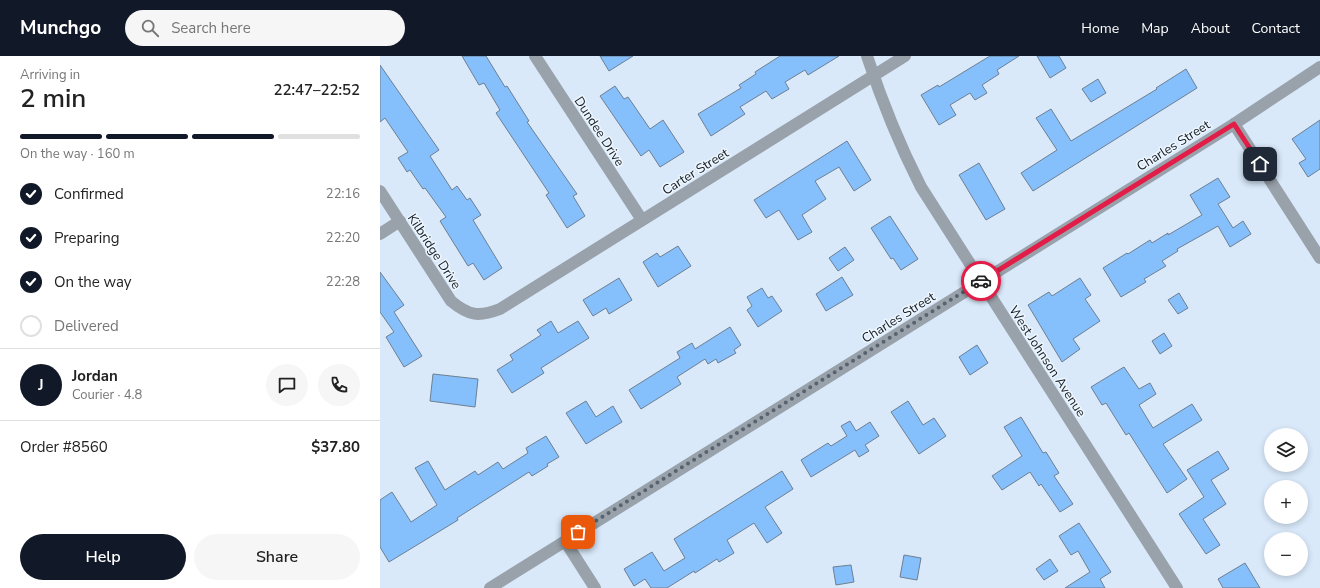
<!DOCTYPE html>
<meta charset="utf-8">
<style>
:root{--surface:#fff;--page:#f6f6f6;--text:#222;--muted:#767676;--line:#e0e0e0;--accent:#111827}
body{margin:0;font-family:"Nunito Sans",sans-serif;background:var(--page);color:var(--text);height:100vh;display:flex;flex-direction:column;font-size:15px;white-space:nowrap}
*{box-sizing:border-box;margin:0}
p{font-size:13px;color:var(--muted)}
.icon{flex:none;width:22px;height:22px;fill:none;stroke:currentColor;stroke-width:2;stroke-linecap:round;stroke-linejoin:round}
.map{position:relative;flex:1;overflow:hidden}
.details{display:flex;flex-direction:column;background:var(--surface);width:380px}
.details>*{flex:none}
.fabs{position:absolute;left:884px;top:372px;display:grid;gap:8px}
.fabs a{display:grid;place-items:center;width:44px;height:44px;border-radius:50%;background:var(--surface);box-shadow:0 2px 6px #0003;font-size:20px}
.pin{position:absolute;display:grid;place-items:center;width:34px;height:34px;color:#fff;margin:-17px;border-radius:8px;box-shadow:0 2px 6px #0006}
.courier{position:absolute;display:grid;place-items:center;width:40px;height:40px;margin:-20px;border:3px solid #e11d48;border-radius:50%;background:#fff;color:#222;box-shadow:0 1px 5px #0007}
.overview em{font-style:normal;font-weight:600}
.overview div{display:flex;flex-direction:column-reverse}
.overview{display:flex;align-items:center;justify-content:space-between;height:68px;padding:0 20px}
h1{font-size:26px;font-weight:600;line-height:30px}
.bar{display:grid;grid-template-columns:repeat(4,1fr);gap:6px 4px;align-content:center;height:48px;padding:0 20px}
.bar i{height:5px;border-radius:3px;background:var(--line)}
.bar .active{background:var(--accent)}
.bar p{grid-column:span 4}
.line{display:flex;align-items:center;gap:10px;padding:0 20px;border-top:1px solid var(--line)}
.line div{flex:1}
.round{display:grid;place-items:center;flex:none;width:42px;height:42px;border-radius:21px;background:var(--page)}
ol{padding:0 20px;list-style:none}
li{display:flex;align-items:center;gap:12px;height:44px}
li p{margin-inline-start:auto}
li .icon{padding:4px;border-radius:50%;background:var(--accent);color:#fff;stroke-width:4}
li:last-child{color:var(--muted)}
li i{width:22px;height:22px;border:2px solid var(--line);border-radius:50%}
.action{display:flex;gap:8px;margin-top:auto;padding:8px 20px}
.action a{flex:1;height:46px;border-radius:24px;background:var(--accent);color:#fff;font-size:16px;font-weight:600;line-height:46px;text-align:center}
.action a+a{background:var(--page);color:var(--text)}
header{display:flex;align-items:center;gap:24px;box-sizing:border-box;height:56px;padding:0 20px;background:var(--accent);color:#fff}
header strong{font-size:19px}
nav{display:flex;gap:22px;margin-inline-start:auto;font-size:14px}
.search{width:280px;height:36px;background:var(--page);display:flex;align-items:center;gap:10px;box-sizing:border-box;padding:0 14px;border-radius:22px;color:var(--muted);font-size:15px}
main{display:flex;flex:1;min-height:0}
.map>svg:first-child{display:block}
.building{fill:#86c0fc;stroke:#6d7f92}
.lines{fill:none;stroke-linecap:round;stroke-linejoin:round}
.minor{stroke:#99a2ab;stroke-width:12}
.done{stroke:#59636e;stroke-width:4;stroke-dasharray:0 7.2}
.route{stroke:#e11d48;stroke-width:5}
.labels{text-anchor:middle;stroke-width:3;stroke-linejoin:round;paint-order:stroke}
.street-label{font-size:13px;fill:#141b23;stroke:#edf6fe}
</style>
<header>
<strong>Munchgo</strong>
<div class="search"><svg class="icon" aria-label="search" viewBox="0 0 24 24"><circle cx="10" cy="10" r="6"/><path d="M15 15l6 6"/></svg>Search here</div>
<nav><a>Home</a><a>Map</a><a>About</a><a>Contact</a></nav>
</header>
<main>
<section class="details">
<div class="overview"><div><h1>2 min</h1><p>Arriving in</p></div><em>22:47–22:52</em></div>
<div class="bar"><i class="active"></i><i class="active"></i><i class="active"></i><i></i><p>On the way · 160 m</p></div>
<ol>
<li><svg class="icon" aria-label="check" viewBox="0 0 24 24"><path d="M5 12l5 5 9-10"/></svg>Confirmed<p>22:16</p></li>
<li><svg class="icon" aria-label="check" viewBox="0 0 24 24"><path d="M5 12l5 5 9-10"/></svg>Preparing<p>22:20</p></li>
<li><svg class="icon" aria-label="check" viewBox="0 0 24 24"><path d="M5 12l5 5 9-10"/></svg>On the way<p>22:28</p></li>
<li><i></i>Delivered</li>
</ol>
<div class="line" style="height:72px"><b class="round" style="background:var(--accent);color:#fff">J</b><div><b>Jordan</b><p>Courier · 4.8</p></div><a class="round"><svg class="icon" aria-label="chat" viewBox="0 0 24 24"><path d="M4 5h16v11H9l-5 4z"/></svg></a><a class="round"><svg class="icon" aria-label="phone" viewBox="0 0 24 24"><path d="M5 4h4l2 5-3 2q2 4 5 5l2-3 5 2v4C11 20 4 13 5 4z"/></svg></a></div>
<div class="line" style="height:52px"><div>Order #8560</div><b>$37.80</b></div>
<div class="action"><a>Help</a><a>Share</a></div>
</section>
<div class="map">
<svg width="940" height="532" viewBox="0 0 940 532">
<rect width="100%" height="100%" fill="#d9e9fa"/>
<!-- building -->
<g class="building">
<path d="M 82,0 L 106,0 L 125,31 L 127,30 L 149,65 L 147,66 L 197,138 L 193,140 L 205,160 L 187,172 L 166,139 L 169,137 L 116,57 L 120,54 L 104,27 L 99,29 Z"/>
<path d="M 220,0 L 253,0 L 229,15 Z"/>
<path d="M 400,0 L 459,0 L 428,19 L 425,14 L 405,26 L 409,33 L 392,43 L 386,35 L 360,51 L 365,58 L 331,80 L 318,58 L 361,32 L 359,29 L 376,18 L 375,16 Z"/>
<path d="M 610,0 L 639,0 L 617,14 L 619,18 L 602,29 L 607,37 L 595,44 L 590,37 L 570,49 L 576,59 L 559,69 L 541,39 L 558,29 L 559,31 Z"/>
<path d="M 657,0 L 679,0 L 686,12 L 670,22 Z"/>
<path d="M 0,9 L 59,94 L 50,100 L 72,134 L 77,130 L 87,144 L 90,142 L 101,159 L 93,164 L 122,212 L 104,224 L 93,207 L 88,210 L 60,165 L 66,161 L 45,132 L 43,133 L 30,114 L 27,116 L 18,102 L 28,96 L 5,62 L 0,66 Z"/>
<path d="M 806,13 L 817,32 L 653,135 L 641,117 L 677,94 L 656,62 L 671,53 L 691,85 L 777,33 L 776,32 Z"/>
<path d="M 718,23 L 726,37 L 711,46 L 702,33 Z"/>
<path d="M 235,30 L 244,43 L 248,41 L 270,73 L 283,64 L 304,96 L 280,111 L 269,94 L 261,100 L 220,40 Z"/>
<path d="M 940,64 L 940,113 L 928,121 L 919,107 L 926,103 L 912,83 Z"/>
<path d="M 467,85 L 491,124 L 474,135 L 459,111 L 435,125 L 446,143 L 422,159 L 432,176 L 418,184 L 399,154 L 386,162 L 374,144 Z"/>
<path d="M 599,107 L 625,153 L 606,164 L 579,119 Z"/>
<path d="M 838,122 L 850,141 L 838,148 L 853,172 L 863,165 L 871,178 L 850,191 L 838,170 L 797,193 L 798,195 L 782,205 L 786,210 L 764,223 L 766,226 L 741,241 L 723,212 L 747,197 L 748,198 L 770,184 L 772,187 L 788,177 L 788,179 L 822,159 L 810,139 Z"/>
<path d="M 510,160 L 538,203 L 521,214 L 513,202 L 511,203 L 491,172 Z"/>
<path d="M 298,190 L 311,210 L 278,231 L 263,206 L 277,197 L 280,201 Z"/>
<path d="M 465,191 L 474,204 L 458,215 L 449,202 Z"/>
<path d="M 0,216 L 24,249 L 14,256 L 42,300 L 24,311 L 6,281 L 14,276 L 0,256 Z"/>
<path d="M 462,221 L 473,239 L 446,255 L 436,238 Z"/>
<path d="M 239,222 L 252,244 L 229,258 L 226,252 L 213,260 L 203,244 Z"/>
<path d="M 700,222 L 711,239 L 705,243 L 720,265 L 693,283 L 700,293 L 682,306 L 648,249 L 669,236 L 672,240 Z"/>
<path d="M 382,232 L 388,242 L 392,240 L 402,255 L 378,271 L 367,254 L 372,250 L 367,241 Z"/>
<path d="M 799,237 L 808,252 L 798,258 L 788,244 Z"/>
<path d="M 171,265 L 178,277 L 198,265 L 209,282 L 161,312 L 164,317 L 132,337 L 117,314 L 133,304 L 130,299 L 161,279 L 157,274 Z"/>
<path d="M 350,271 L 361,289 L 354,294 L 356,297 L 338,307 L 336,303 L 328,308 L 325,303 L 297,321 L 301,328 L 261,353 L 249,334 L 300,302 L 297,296 L 312,287 L 315,293 Z"/>
<path d="M 784,277 L 792,290 L 780,298 L 772,285 Z"/>
<path d="M 597,289 L 608,307 L 590,319 L 579,301 Z"/>
<path d="M 744,311 L 759,333 L 770,327 L 776,338 L 759,349 L 773,372 L 812,348 L 822,364 L 783,388 L 807,423 L 787,437 L 749,377 L 746,379 L 726,347 L 722,349 L 711,331 Z"/>
<path d="M 53,318 L 98,323 L 95,351 L 50,345 Z"/>
<path d="M 206,345 L 216,361 L 233,350 L 242,366 L 206,388 L 186,357 Z"/>
<path d="M 528,345 L 543,369 L 554,362 L 566,380 L 539,398 L 511,356 Z"/>
<path d="M 641,361 L 663,397 L 666,396 L 679,417 L 674,420 L 693,448 L 680,456 L 661,428 L 659,430 L 650,416 L 622,434 L 612,420 L 642,400 L 624,371 Z"/>
<path d="M 470,365 L 476,375 L 490,366 L 499,380 L 485,389 L 489,395 L 479,401 L 475,394 L 431,421 L 421,404 L 448,387 L 451,390 L 467,380 L 461,370 Z"/>
<path d="M 166,380 L 179,401 L 167,408 L 168,410 L 152,420 L 149,416 L 77,462 L 78,464 L 9,506 L 0,491 L 0,444 L 12,436 L 31,466 L 57,449 L 35,412 L 48,405 L 65,434 L 95,415 L 98,419 L 118,406 L 123,413 L 148,397 L 146,392 Z"/>
<path d="M 838,395 L 849,413 L 831,424 L 846,448 L 823,463 L 840,489 L 826,498 L 799,458 L 824,441 L 807,414 Z"/>
<path d="M 402,415 L 413,433 L 385,451 L 402,477 L 387,487 L 374,467 L 347,484 L 354,497 L 339,506 L 337,503 L 315,517 L 314,515 L 287,532 L 271,532 L 265,523 L 254,530 L 244,513 L 272,496 L 284,515 L 305,502 L 294,483 Z"/>
<path d="M 699,467 L 731,516 L 720,523 L 725,532 L 685,532 L 710,516 L 698,495 L 691,499 L 679,480 Z"/>
<path d="M 524,499 L 541,502 L 537,524 L 520,521 Z"/>
<path d="M 670,503 L 678,515 L 664,524 L 656,513 Z"/>
<path d="M 865,507 L 880,532 L 843,532 L 838,523 Z"/>
<path d="M 471,509 L 474,526 L 456,529 L 453,511 Z"/>
</g>
<g class="lines">
<!-- minor -->
<g class="minor">
<path d="M 155,0 L 262,164"/>
<path d="M 487,0 C 502,46 519,88 541,131 L 797,532"/>
<path d="M 854,68 L 940,202"/>
<path d="M 0,135 L 71,245 C 89,260 99,261 120,253 L 525,0"/>
<path d="M 0,178 L 20,165"/>
<path d="M 185,485 L 215,532"/>
<path d="M 110,532 L 854,68 L 940,11"/>
</g>
</g>
<g class="lines">
<!-- done -->
<path class="done" d="M 198,476 L 601,225"/>
<!-- route -->
<path class="route" d="M 601,225 L 854,68 L 880,108"/>
</g>
<g class="labels">
<!-- street labels -->
<g class="street-label">
<text transform="translate(220 75) rotate(57)" y="5">Dundee Drive</text>
<text transform="translate(793 89) rotate(-32)" y="5">Charles Street</text>
<text transform="translate(315 115) rotate(-32)" y="5">Carter Street</text>
<text transform="translate(55 195) rotate(57)" y="5">Kilbridge Drive</text>
<text transform="translate(518 261) rotate(-32)" y="5">Charles Street</text>
<text transform="translate(668 305) rotate(57)" y="5">West Johnson Avenue</text>
</g>
</g>
</svg>
<div class="fabs">
<a><svg class="icon" aria-label="layers" viewBox="0 0 24 24"><path d="M12 4l9 5-9 5-9-5zM3 14l9 5 9-5"/></svg></a>
<a>+</a>
<a>−</a>
</div>
<div class="pin" style="left:198px;top:476px;background:#ea580c"><svg class="icon" aria-label="bag" viewBox="0 0 24 24"><path d="M5 8h14l-1 12H6zM9 8a3 3 0 0 1 6 0"/></svg></div>
<div class="pin" style="left:880px;top:108px;background:#1f2937"><svg class="icon" aria-label="home" viewBox="0 0 24 24"><path d="M3 11l9-7 9 7M6 9v11h12V9"/></svg></div>
<div class="courier" style="left:601px;top:225px"><svg class="icon" aria-label="car" viewBox="0 0 24 24"><path d="M5 17H2v-5l4-1 3-4h7l3 4 3 1v5h-3M9 17h6M6 11h13"/><circle cx="7" cy="17" r="2"/><circle cx="17" cy="17" r="2"/></svg></div>
</div>
</main>
